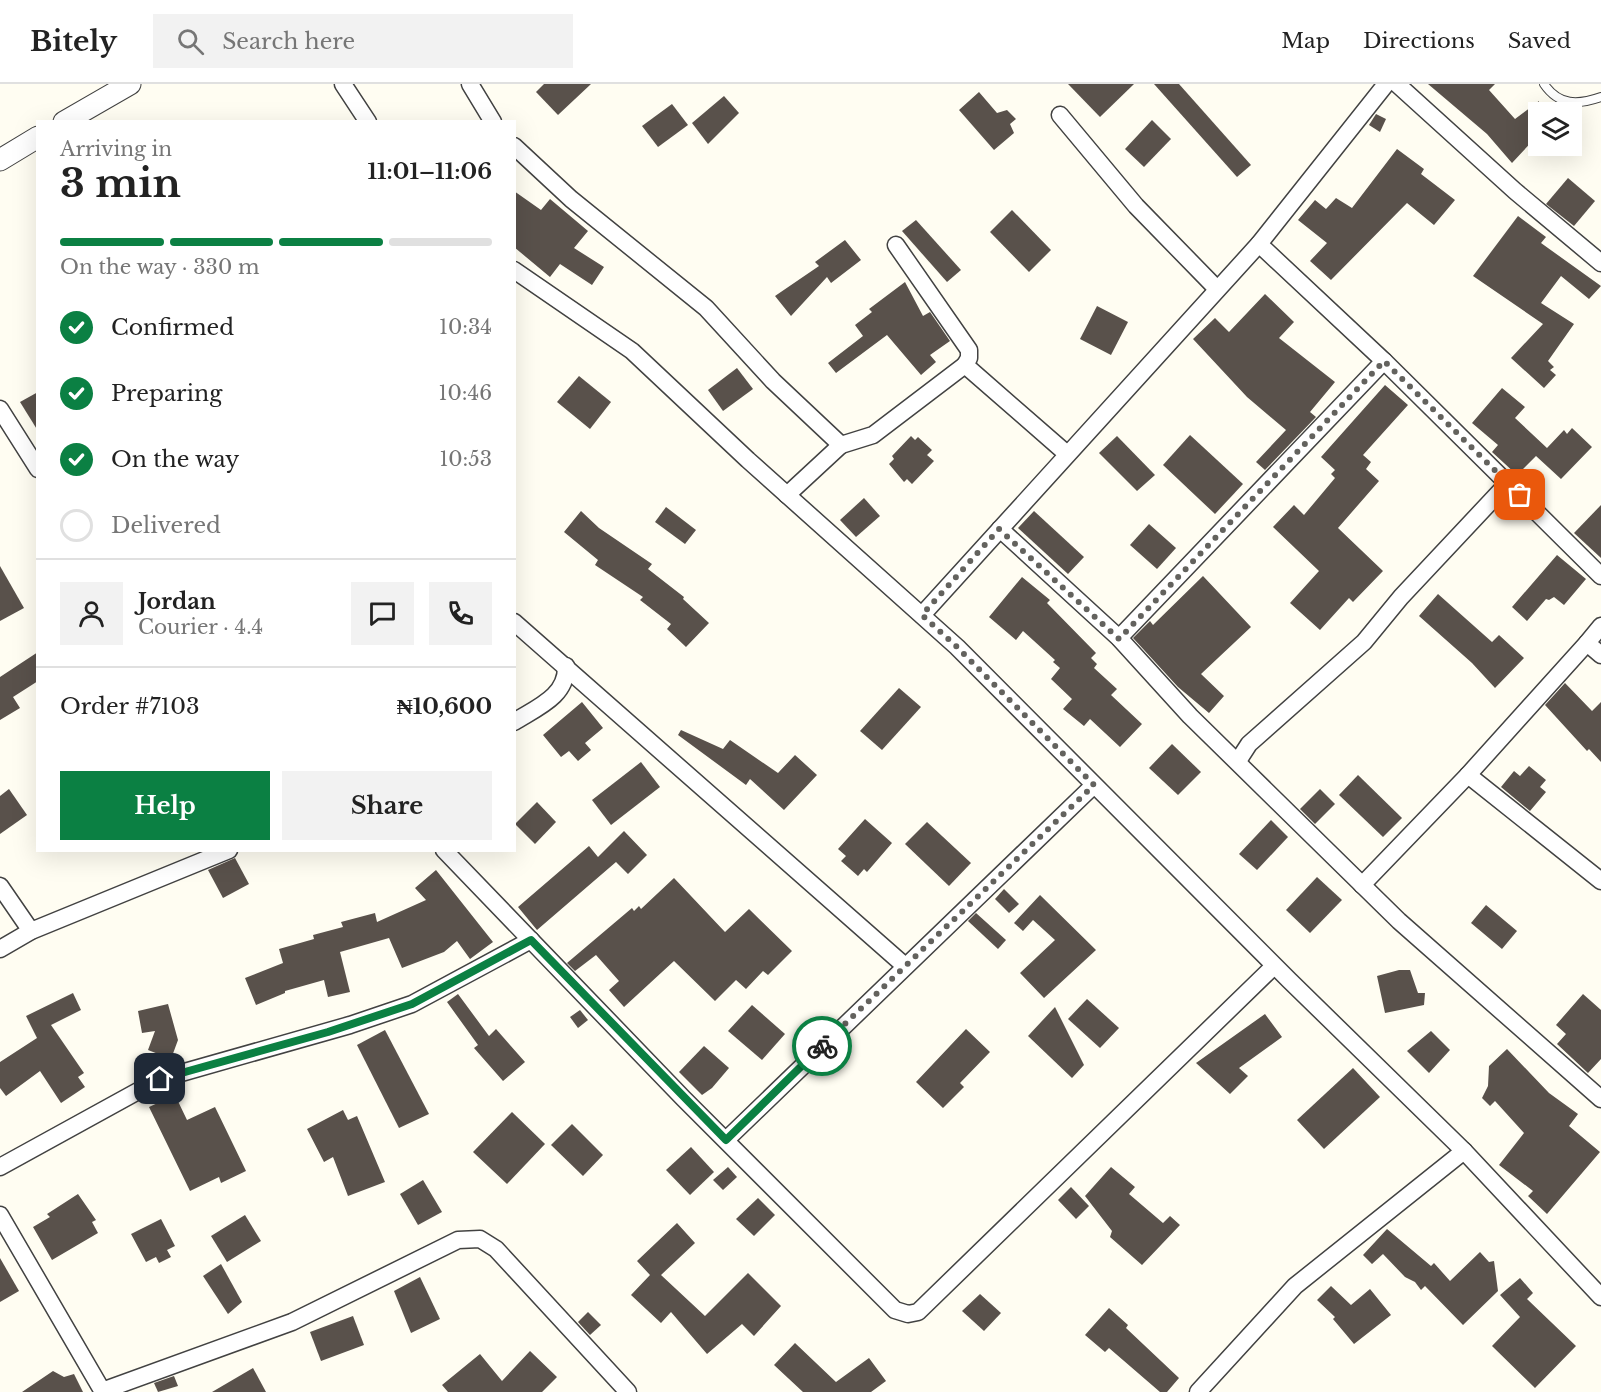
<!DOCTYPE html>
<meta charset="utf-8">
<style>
:root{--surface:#fff;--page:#f2f2f2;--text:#222;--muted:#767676;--line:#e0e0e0;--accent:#0b8043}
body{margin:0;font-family:"Libre Baskerville",serif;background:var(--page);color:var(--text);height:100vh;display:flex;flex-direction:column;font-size:22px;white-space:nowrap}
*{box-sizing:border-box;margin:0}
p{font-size:20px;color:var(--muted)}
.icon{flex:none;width:33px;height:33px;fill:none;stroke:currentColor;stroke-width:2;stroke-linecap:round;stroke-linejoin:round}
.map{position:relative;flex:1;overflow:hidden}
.panel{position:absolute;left:36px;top:36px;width:480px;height:732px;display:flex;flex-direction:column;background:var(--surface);border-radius:0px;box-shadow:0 6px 24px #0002}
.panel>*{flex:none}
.controls{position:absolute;left:1528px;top:18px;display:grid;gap:12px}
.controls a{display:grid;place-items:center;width:54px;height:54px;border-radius:0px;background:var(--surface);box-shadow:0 6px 24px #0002;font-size:30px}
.pin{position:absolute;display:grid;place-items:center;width:51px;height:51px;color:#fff;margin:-26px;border-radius:12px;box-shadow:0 3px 9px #0006}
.courier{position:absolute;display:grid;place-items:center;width:60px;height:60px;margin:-30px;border:4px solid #0b8043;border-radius:50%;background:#fff;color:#222;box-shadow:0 2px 8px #0007}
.overview em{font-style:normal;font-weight:700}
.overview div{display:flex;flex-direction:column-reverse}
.overview{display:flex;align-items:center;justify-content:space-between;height:102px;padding:0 24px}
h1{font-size:39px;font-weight:700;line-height:45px}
.bar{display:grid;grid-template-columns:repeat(4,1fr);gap:9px 6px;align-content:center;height:72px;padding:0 24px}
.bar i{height:8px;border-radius:4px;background:var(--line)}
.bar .active{background:var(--accent)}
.bar p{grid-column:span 4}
.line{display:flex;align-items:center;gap:15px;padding:0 24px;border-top:2px solid var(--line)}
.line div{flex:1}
.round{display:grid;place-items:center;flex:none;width:63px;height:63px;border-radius:0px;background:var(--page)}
ol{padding:0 24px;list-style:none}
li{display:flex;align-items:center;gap:18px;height:66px}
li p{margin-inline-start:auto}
li .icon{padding:6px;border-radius:50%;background:var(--accent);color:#fff;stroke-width:4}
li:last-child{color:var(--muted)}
li i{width:33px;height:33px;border:3px solid var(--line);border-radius:50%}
.primary-button{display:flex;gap:12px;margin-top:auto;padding:12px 24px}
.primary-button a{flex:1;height:69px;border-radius:0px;background:var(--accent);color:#fff;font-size:24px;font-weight:700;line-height:69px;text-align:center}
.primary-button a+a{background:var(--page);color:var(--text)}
header{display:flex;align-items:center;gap:36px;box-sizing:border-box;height:84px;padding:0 30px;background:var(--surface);border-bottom:2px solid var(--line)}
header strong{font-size:28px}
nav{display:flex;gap:33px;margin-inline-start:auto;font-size:21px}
.search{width:420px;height:54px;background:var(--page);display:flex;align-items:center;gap:15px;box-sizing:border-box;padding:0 21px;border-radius:0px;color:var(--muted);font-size:22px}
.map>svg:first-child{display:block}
.building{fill:#59514b}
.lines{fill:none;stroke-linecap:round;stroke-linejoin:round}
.service-casing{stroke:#424242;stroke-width:10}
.minor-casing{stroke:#424242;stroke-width:19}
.tertiary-casing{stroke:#424242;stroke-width:23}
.service{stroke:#fff;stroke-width:8}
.minor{stroke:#fff;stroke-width:16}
.tertiary{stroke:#fff;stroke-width:21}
.done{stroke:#63625e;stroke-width:6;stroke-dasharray:0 10.8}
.route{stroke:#0b8043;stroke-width:8}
</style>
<header>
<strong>Bitely</strong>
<div class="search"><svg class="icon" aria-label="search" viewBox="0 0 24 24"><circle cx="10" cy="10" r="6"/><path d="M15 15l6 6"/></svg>Search here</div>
<nav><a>Map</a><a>Directions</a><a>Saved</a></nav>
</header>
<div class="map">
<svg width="1601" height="1308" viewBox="0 0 1601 1308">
<rect width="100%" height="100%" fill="#fffdf2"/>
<!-- building -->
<g class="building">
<path d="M 544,0 L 591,0 L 558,31 L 536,8 Z"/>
<path d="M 1068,0 L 1134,0 L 1100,33 Z"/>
<path d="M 1154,0 L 1179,0 L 1251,81 L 1237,93 Z"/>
<path d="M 1428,0 L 1495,0 L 1489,6 L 1515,35 L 1539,17 L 1539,50 L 1512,79 L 1487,50 Z"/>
<path d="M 979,8 L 997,29 L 1007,26 L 1016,35 L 1010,40 L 1014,49 L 994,66 L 959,26 Z"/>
<path d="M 724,12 L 739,29 L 708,60 L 692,39 Z"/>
<path d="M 672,20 L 688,41 L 658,63 L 642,42 Z"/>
<path d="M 1376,30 L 1386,35 L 1380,48 L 1369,41 Z"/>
<path d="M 1152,36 L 1171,55 L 1144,83 L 1125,65 Z"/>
<path d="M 1397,65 L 1424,85 L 1421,90 L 1455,116 L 1434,141 L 1407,119 L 1331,196 L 1310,177 L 1327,159 L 1298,136 L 1315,116 L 1326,125 L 1336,114 L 1352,124 Z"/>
<path d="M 1568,94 L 1595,117 L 1574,142 L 1546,120 Z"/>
<path d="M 514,107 L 541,126 L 550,115 L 588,147 L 574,164 L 604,183 L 592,201 L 560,180 L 550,193 L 514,163 Z"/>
<path d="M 1012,126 L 1051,166 L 1029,188 L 990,148 Z"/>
<path d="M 1518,132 L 1546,153 L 1541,159 L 1601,202 L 1589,215 L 1561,192 L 1541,219 L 1574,240 L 1548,277 L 1554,283 L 1550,286 L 1556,291 L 1544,304 L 1511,274 L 1543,240 L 1473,192 Z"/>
<path d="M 916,136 L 961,186 L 947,198 L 902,147 Z"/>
<path d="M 845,156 L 861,176 L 831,199 L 827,193 L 791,232 L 775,212 L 819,182 L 815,178 Z"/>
<path d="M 905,198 L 923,232 L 930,228 L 950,257 L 930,271 L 936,278 L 921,291 L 887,251 L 836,289 L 828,279 L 863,252 L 855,241 L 872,228 L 869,225 Z"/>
<path d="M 1265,210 L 1294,238 L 1279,254 L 1335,298 L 1310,328 L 1316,333 L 1265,386 L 1256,378 L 1286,346 L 1247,313 L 1193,255 L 1215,234 L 1229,248 Z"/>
<path d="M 1097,222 L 1128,238 L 1111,271 L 1080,255 Z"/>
<path d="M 737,284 L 753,305 L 723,327 L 708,306 Z"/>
<path d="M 579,292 L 611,318 L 590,345 L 557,318 Z"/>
<path d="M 1385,301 L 1408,321 L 1363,371 L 1371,378 L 1366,385 L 1379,397 L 1338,444 L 1383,487 L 1353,518 L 1349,514 L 1320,546 L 1290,519 L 1319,487 L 1273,443 L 1294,421 L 1304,431 L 1335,394 L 1331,390 L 1335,386 L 1321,373 Z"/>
<path d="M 1502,304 L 1525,323 L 1515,334 L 1547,364 L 1564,346 L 1567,350 L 1572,344 L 1592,363 L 1561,395 L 1536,372 L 1517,391 L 1492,368 L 1498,361 L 1472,339 Z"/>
<path d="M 38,308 L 38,347 L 20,318 Z"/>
<path d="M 1190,351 L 1243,400 L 1215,430 L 1163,381 Z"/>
<path d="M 911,352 L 915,356 L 918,353 L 932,366 L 927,371 L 934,377 L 912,400 L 907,395 L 904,398 L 889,380 L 894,375 L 892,372 Z"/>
<path d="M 1117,352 L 1155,391 L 1137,407 L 1099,369 Z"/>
<path d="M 864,414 L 880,432 L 856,453 L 840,436 Z"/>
<path d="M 1601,421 L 1601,474 L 1574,449 Z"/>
<path d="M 666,423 L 696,446 L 685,460 L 655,438 Z"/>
<path d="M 581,427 L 599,444 L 652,480 L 648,485 L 684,513 L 683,515 L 709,539 L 686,563 L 667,545 L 671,540 L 640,516 L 643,513 L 595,481 L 598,476 L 564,448 Z"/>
<path d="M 1034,427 L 1084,473 L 1068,490 L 1018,444 Z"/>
<path d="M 1149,440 L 1176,464 L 1157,485 L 1130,461 Z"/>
<path d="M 1557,471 L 1586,495 L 1564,521 L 1554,513 L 1549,516 L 1546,515 L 1527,537 L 1512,523 Z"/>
<path d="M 0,482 L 24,524 L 0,537 Z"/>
<path d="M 1203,492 L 1251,543 L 1201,590 L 1224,612 L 1209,629 L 1178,603 L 1133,554 L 1150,537 L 1153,541 Z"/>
<path d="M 1022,493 L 1050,516 L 1047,519 L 1096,569 L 1091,574 L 1097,580 L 1094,584 L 1117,605 L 1111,611 L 1142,640 L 1120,663 L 1090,635 L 1084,642 L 1063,625 L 1072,615 L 1051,595 L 1060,584 L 1053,578 L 1055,576 L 1023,547 L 1016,556 L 989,533 Z"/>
<path d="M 1438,510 L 1492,558 L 1499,551 L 1524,574 L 1495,604 L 1472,579 L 1419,532 Z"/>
<path d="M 38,568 L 38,597 L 13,613 L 20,624 L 0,636 L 0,593 Z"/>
<path d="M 1565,599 L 1592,627 L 1601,618 L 1601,678 L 1589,665 L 1587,667 L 1545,621 Z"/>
<path d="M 899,604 L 921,623 L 882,666 L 860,647 Z"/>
<path d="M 582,618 L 603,644 L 585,659 L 591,666 L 578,677 L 569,667 L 561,673 L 543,651 Z"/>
<path d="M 681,646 L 723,665 L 730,656 L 778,689 L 795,671 L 817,691 L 784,726 L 750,695 L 746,701 L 678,651 Z"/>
<path d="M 1172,660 L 1201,688 L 1178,711 L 1149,684 Z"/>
<path d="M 641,678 L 660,703 L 611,741 L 592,716 Z"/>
<path d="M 1529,682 L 1546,696 L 1540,703 L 1546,708 L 1530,727 L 1501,703 L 1514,687 L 1520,692 Z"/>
<path d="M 1358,691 L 1402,734 L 1383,753 L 1339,711 Z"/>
<path d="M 9,705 L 27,731 L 0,750 L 0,712 Z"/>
<path d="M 1320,705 L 1335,720 L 1315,740 L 1300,725 Z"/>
<path d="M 537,718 L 556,738 L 535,760 L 515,740 Z"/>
<path d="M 865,735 L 892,759 L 867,788 L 864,785 L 858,792 L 841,777 L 846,772 L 838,765 Z"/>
<path d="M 1271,736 L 1288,753 L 1257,786 L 1239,770 Z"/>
<path d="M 927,738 L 971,779 L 949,802 L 905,760 Z"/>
<path d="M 624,747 L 647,771 L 628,790 L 616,778 L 537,846 L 518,823 L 589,762 L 598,773 Z"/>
<path d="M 235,774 L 249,800 L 223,814 L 208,786 Z"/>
<path d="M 436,786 L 493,858 L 470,875 L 457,857 L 444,868 L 402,884 L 389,854 L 340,868 L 350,908 L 328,913 L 324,896 L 285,907 L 285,909 L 256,921 L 245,894 L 283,879 L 279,865 L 314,855 L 313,851 L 343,843 L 341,838 L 375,829 L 377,838 L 426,816 L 415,804 Z"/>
<path d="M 1317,793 L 1342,816 L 1310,849 L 1286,826 Z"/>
<path d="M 674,794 L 725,848 L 749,825 L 792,867 L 768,891 L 763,887 L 746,905 L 736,896 L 715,917 L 674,877 L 624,923 L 609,906 L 619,897 L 596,871 L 575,887 L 567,879 L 632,824 L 634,827 L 639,822 L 641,825 Z"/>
<path d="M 1004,805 L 1019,820 L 1009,829 L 995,815 Z"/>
<path d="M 1040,811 L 1096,866 L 1044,914 L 1020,889 L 1055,856 L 1033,836 L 1023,847 L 1014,839 Z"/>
<path d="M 1486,821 L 1517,847 L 1502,865 L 1471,839 Z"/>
<path d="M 976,829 L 1006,856 L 998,865 L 968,837 Z"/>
<path d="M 1399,886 L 1410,886 L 1418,909 L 1425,909 L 1424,921 L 1385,929 L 1377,892 Z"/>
<path d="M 73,909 L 81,926 L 51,941 L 84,989 L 78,993 L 85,1003 L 61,1019 L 40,987 L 6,1012 L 0,1004 L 0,978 L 37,954 L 26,932 Z"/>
<path d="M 458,910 L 489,952 L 496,945 L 525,978 L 503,997 L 474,964 L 478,961 L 447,918 Z"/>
<path d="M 1583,910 L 1601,926 L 1601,975 L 1588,989 L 1557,960 L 1566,950 L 1556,941 Z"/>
<path d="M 1087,915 L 1119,944 L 1100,964 L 1068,935 Z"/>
<path d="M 168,920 L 178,956 L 171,975 L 148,966 L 155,947 L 142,949 L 138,927 Z"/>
<path d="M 752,921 L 785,950 L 762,976 L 728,947 Z"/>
<path d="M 1055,923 L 1084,981 L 1072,994 L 1028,952 Z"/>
<path d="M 580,926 L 588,936 L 578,944 L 570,933 Z"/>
<path d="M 1265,930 L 1282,953 L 1239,984 L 1248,992 L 1230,1010 L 1196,979 Z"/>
<path d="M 966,945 L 990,968 L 960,999 L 964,1003 L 943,1024 L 916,998 Z"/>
<path d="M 385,946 L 429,1030 L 399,1044 L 357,961 Z"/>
<path d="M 1431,947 L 1450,966 L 1429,989 L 1407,967 Z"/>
<path d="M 704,962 L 729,984 L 712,1004 L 702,1011 L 679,988 Z"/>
<path d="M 1507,965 L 1549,1009 L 1578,1030 L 1569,1042 L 1600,1068 L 1547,1130 L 1528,1112 L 1533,1107 L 1499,1081 L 1524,1049 L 1495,1017 L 1490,1022 L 1482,1014 L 1488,1002 L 1489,982 Z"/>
<path d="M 1353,984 L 1380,1013 L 1324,1065 L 1297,1036 Z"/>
<path d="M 175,1011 L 187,1036 L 215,1023 L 246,1087 L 221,1099 L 219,1093 L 190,1107 L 149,1023 Z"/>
<path d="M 343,1026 L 348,1036 L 357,1032 L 385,1098 L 348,1112 L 333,1073 L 324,1078 L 307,1045 Z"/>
<path d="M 512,1028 L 545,1060 L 507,1100 L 473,1068 Z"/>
<path d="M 572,1040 L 603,1071 L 583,1092 L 551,1061 Z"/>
<path d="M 691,1063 L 714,1088 L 690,1111 L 666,1086 Z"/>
<path d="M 728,1083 L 737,1093 L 723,1106 L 713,1096 Z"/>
<path d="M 1111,1083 L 1135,1103 L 1129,1110 L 1163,1139 L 1170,1132 L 1180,1141 L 1142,1181 L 1110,1153 L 1112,1147 L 1085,1112 Z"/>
<path d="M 423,1096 L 442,1128 L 418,1141 L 400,1110 Z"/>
<path d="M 1071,1103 L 1089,1122 L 1076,1135 L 1058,1116 Z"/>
<path d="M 78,1110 L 96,1136 L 92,1138 L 98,1149 L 52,1176 L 33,1143 L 50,1133 L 47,1130 Z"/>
<path d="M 758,1114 L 775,1131 L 754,1152 L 736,1135 Z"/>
<path d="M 245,1131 L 261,1157 L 227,1178 L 211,1152 Z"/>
<path d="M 161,1135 L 175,1162 L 167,1166 L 171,1173 L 159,1179 L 156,1173 L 146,1178 L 131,1150 Z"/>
<path d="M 677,1139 L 695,1159 L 661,1191 L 705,1232 L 748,1189 L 781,1222 L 754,1252 L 742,1240 L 707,1270 L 671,1228 L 661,1239 L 631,1211 L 650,1191 L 637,1177 Z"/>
<path d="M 1387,1145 L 1431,1182 L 1434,1179 L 1450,1197 L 1480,1168 L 1489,1178 L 1494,1177 L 1498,1207 L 1463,1241 L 1425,1202 L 1421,1206 L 1415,1198 L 1405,1193 L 1383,1170 L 1372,1180 L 1363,1171 Z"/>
<path d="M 0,1174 L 19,1207 L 0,1218 Z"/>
<path d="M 221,1180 L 242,1218 L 228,1230 L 203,1192 Z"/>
<path d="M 420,1193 L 440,1235 L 411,1249 L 394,1207 Z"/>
<path d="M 1520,1194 L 1533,1209 L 1527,1215 L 1576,1262 L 1535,1304 L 1492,1262 L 1520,1233 L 1500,1211 Z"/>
<path d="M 1331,1202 L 1351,1221 L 1370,1205 L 1391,1231 L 1354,1260 L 1333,1235 L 1335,1233 L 1317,1216 Z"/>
<path d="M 980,1210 L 1001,1229 L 984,1247 L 962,1227 Z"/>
<path d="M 1109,1224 L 1128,1241 L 1126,1244 L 1179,1294 L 1167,1308 L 1160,1308 L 1109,1264 L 1105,1268 L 1085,1251 Z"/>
<path d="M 588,1228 L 601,1241 L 590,1251 L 578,1238 Z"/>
<path d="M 353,1232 L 364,1261 L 321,1277 L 310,1248 Z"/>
<path d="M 795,1259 L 836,1298 L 869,1274 L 886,1297 L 871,1308 L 803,1308 L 774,1281 Z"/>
<path d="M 530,1267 L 557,1293 L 542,1308 L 448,1308 L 442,1301 L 480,1270 L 502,1297 Z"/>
<path d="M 253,1284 L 266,1308 L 212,1308 Z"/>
<path d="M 53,1287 L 64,1293 L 74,1290 L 83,1308 L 22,1308 Z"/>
<path d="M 174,1292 L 178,1302 L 158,1308 L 154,1299 Z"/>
</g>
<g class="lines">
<defs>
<path id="service" d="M 1544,0 C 1559,22 1578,21 1601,13"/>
<g id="minor">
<path d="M 343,0 L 368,38"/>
<path d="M 470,0 L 493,38"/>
<path d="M 1397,0 L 1515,107 L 1601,179"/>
<path d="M 1060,31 L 1136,122 L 1217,205"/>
<path d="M 514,62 L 571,115 L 706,224 L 773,297 L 841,361 L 873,351 L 965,281 L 1067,370"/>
<path d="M 1259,160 L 1384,277 L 1601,492"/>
<path d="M 896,161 L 969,266 L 969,274 L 965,281"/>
<path d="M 514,186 L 632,267 L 748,376 L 957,563 L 1289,896 L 1464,1067 L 1601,1213"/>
<path d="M 0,325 L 38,385"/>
<path d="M 787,411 L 841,361"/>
<path d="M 1000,445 L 1119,554 L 1190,632 L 1399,837 L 1601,1015"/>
<path d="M 922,531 L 1259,160 L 1386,0"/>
<path d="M 514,538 L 905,882"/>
<path d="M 1601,542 L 1587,559 L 1601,571"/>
<path d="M 1119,554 L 1384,277"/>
<path d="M 514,638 C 538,623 567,612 566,582"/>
<path d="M 1238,677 L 1249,660 L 1364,558 L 1401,513 L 1508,399"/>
<path d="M 1468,691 L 1601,797"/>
<path d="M 444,766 L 683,1014 L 895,1226 L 908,1230 L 918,1228 L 1274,882"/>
<path d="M 1362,801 L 1468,691 L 1587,559"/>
<path d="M 0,802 L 31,847"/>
<path d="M 0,865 L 31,847 L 229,766"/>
<path d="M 726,1056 L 1094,701"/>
<path d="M 0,1083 L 160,995 L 350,941 L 412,920 L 531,856"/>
<path d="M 0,1131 L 103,1308"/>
<path d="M 102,1307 L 292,1238 L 458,1156 L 480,1155 L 496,1165 L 628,1308"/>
<path d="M 1198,1308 L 1295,1202 L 1464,1067"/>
</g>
<g id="tertiary">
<path d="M 64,38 L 130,0"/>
<path d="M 0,76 L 38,53"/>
</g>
</defs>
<!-- service casing -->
<use href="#service" class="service-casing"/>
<!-- minor casing -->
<use href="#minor" class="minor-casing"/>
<!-- tertiary casing -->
<use href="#tertiary" class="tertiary-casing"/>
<!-- service -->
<use href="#service" class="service"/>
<!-- minor -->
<use href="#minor" class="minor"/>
<!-- tertiary -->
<use href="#tertiary" class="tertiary"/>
</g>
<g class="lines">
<!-- done -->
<path class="done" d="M 822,962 L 1094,701 L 957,563 L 922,531 L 999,445 L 1119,555 L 1384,277 L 1520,411"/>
<!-- route -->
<path class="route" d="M 160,995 L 328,948 L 412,920 L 531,856 L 726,1056 L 822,962"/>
</g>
</svg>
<div class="controls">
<a><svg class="icon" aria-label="layers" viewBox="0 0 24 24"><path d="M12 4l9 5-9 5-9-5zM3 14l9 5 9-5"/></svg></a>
</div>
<div class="pin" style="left:1520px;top:411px;background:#ea580c"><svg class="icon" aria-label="bag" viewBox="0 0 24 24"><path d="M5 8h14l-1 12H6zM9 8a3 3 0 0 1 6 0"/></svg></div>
<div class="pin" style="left:160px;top:995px;background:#1f2937"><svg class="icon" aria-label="home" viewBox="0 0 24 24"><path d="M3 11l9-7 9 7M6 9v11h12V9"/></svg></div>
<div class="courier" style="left:822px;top:962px"><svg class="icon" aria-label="bike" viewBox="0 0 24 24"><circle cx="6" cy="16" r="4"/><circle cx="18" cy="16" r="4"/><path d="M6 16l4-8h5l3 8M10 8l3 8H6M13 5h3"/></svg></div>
<section class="panel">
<div class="overview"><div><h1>3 min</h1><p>Arriving in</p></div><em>11:01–11:06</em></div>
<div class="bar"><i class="active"></i><i class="active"></i><i class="active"></i><i></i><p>On the way · 330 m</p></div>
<ol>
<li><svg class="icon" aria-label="check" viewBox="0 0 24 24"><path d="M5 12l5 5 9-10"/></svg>Confirmed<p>10:34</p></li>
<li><svg class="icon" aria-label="check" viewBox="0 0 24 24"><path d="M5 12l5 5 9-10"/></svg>Preparing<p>10:46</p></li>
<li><svg class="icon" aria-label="check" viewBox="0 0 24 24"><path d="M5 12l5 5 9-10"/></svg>On the way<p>10:53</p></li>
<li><i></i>Delivered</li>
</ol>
<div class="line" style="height:108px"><a class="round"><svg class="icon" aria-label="person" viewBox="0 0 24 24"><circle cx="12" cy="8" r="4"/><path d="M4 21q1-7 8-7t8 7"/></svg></a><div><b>Jordan</b><p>Courier · 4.4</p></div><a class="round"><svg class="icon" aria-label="chat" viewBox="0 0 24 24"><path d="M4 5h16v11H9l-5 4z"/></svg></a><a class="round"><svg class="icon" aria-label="phone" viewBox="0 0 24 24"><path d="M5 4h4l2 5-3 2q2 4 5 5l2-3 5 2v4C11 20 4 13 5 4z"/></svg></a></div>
<div class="line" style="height:78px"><div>Order #7103</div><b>₦10,600</b></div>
<div class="primary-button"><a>Help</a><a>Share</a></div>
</section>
</div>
